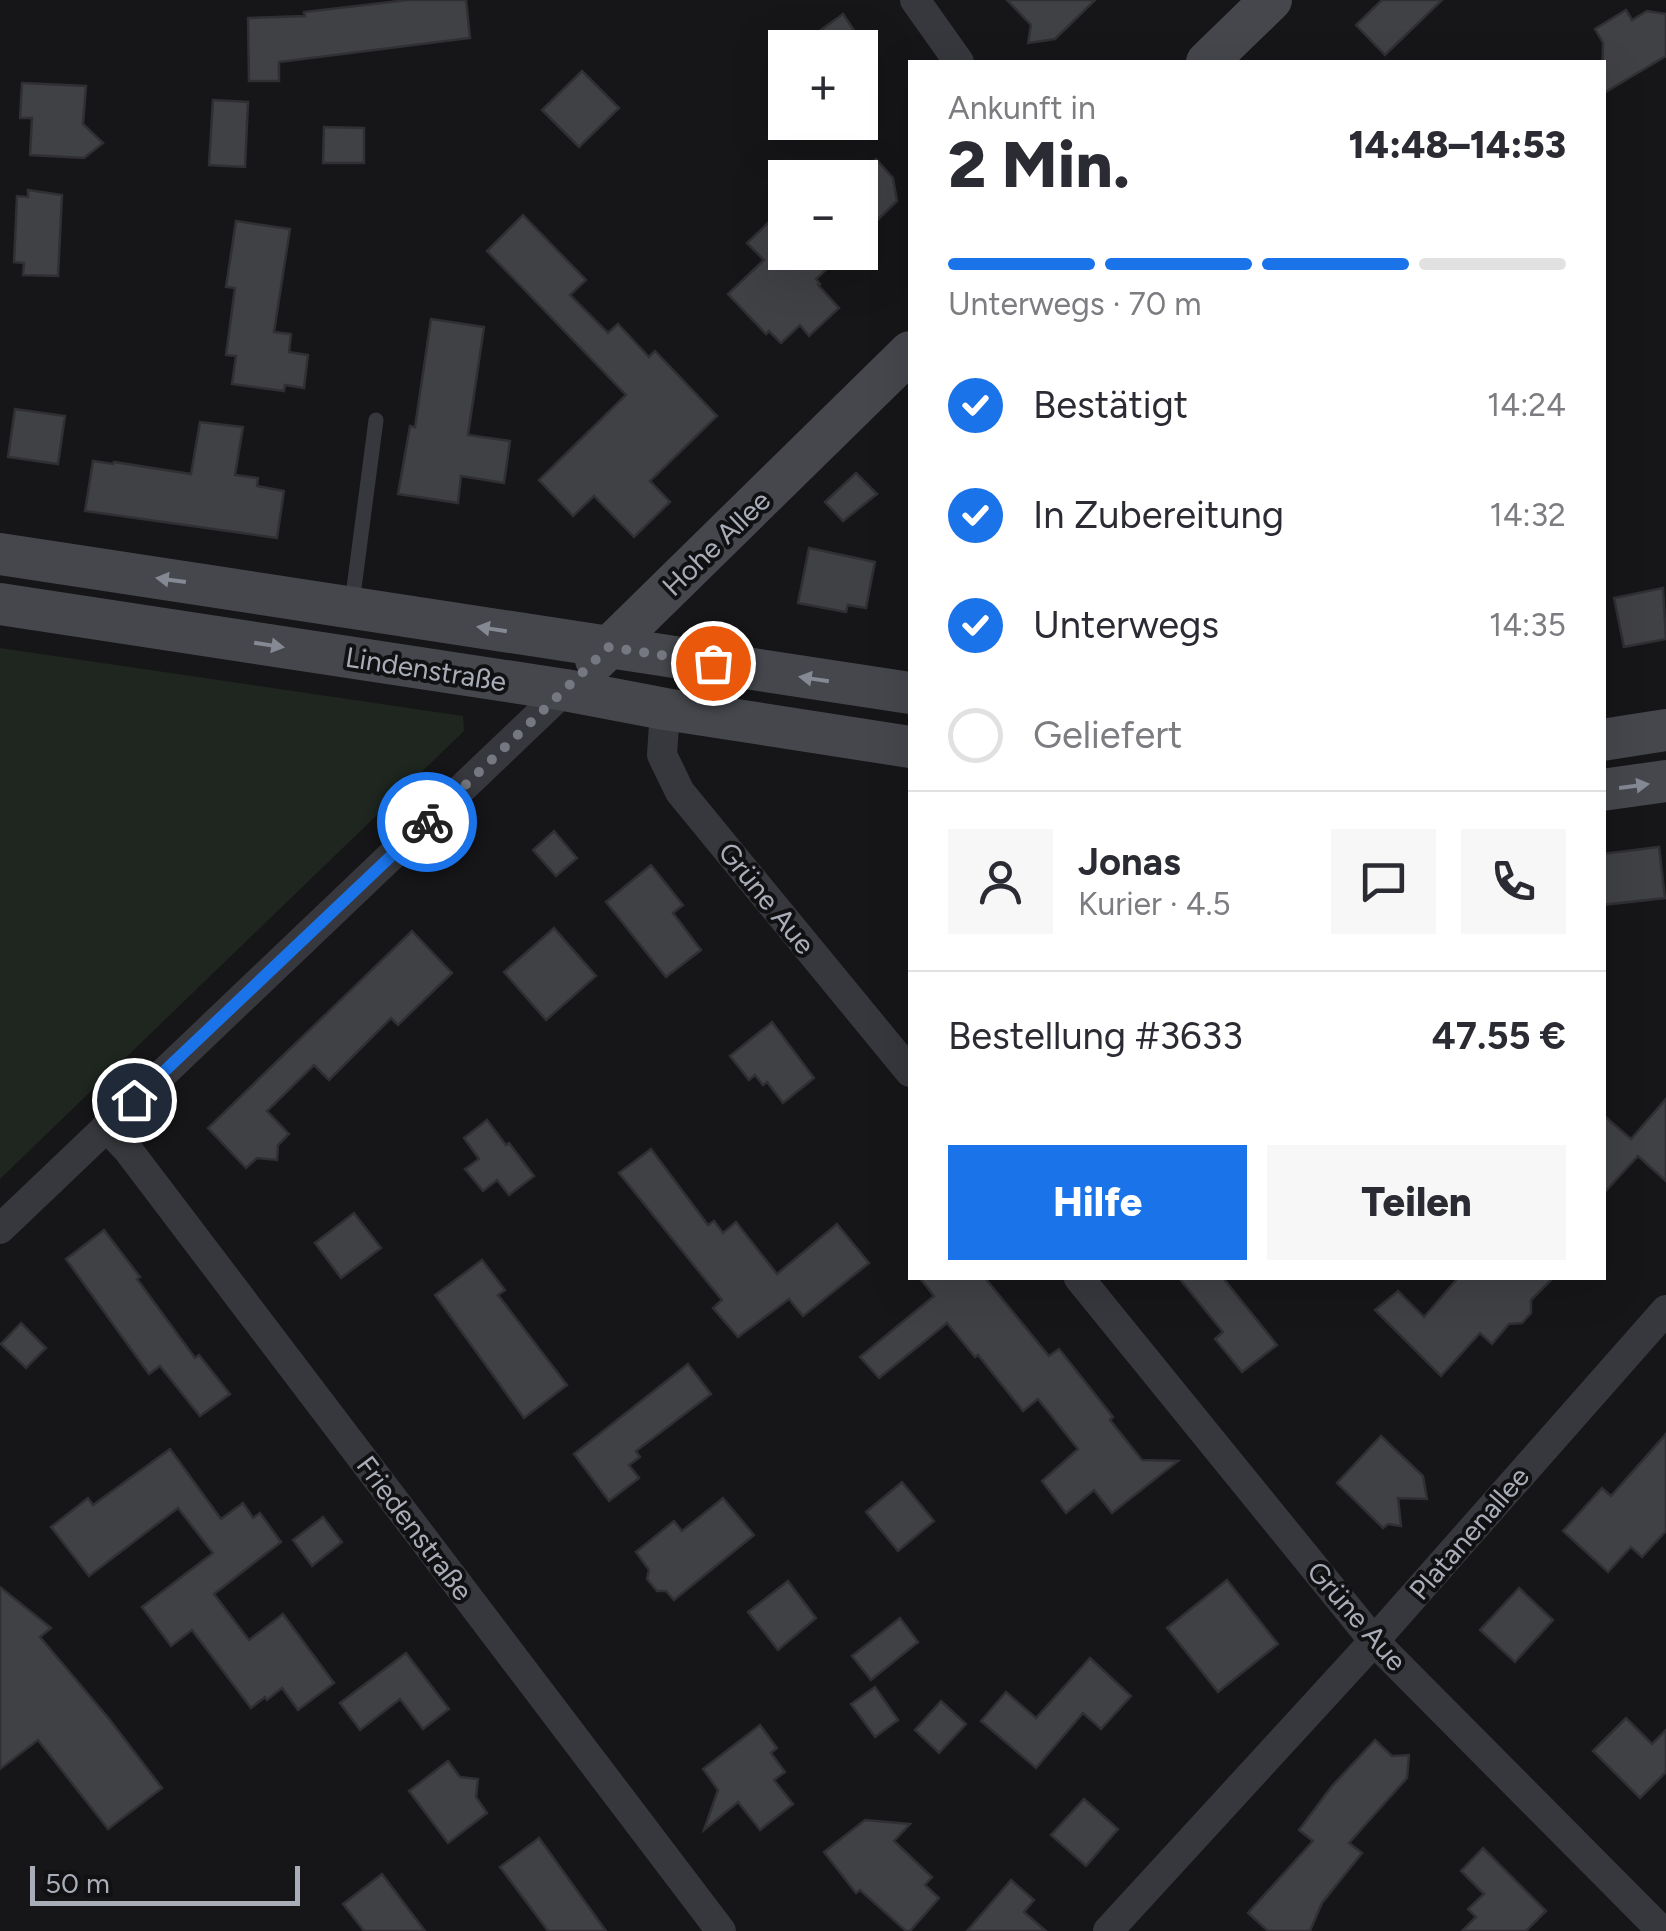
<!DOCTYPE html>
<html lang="de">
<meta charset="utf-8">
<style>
:root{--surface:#fff;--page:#f7f7f7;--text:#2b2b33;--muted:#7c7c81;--line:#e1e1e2;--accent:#1a73e8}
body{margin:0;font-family:Figtree,sans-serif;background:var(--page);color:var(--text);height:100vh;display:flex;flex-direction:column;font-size:38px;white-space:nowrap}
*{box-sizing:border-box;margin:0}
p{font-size:32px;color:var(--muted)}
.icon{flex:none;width:55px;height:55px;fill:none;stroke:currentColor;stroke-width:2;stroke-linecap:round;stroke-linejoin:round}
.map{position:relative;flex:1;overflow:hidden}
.details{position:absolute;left:908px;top:60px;width:698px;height:1220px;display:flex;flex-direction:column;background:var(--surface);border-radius:0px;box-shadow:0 10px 40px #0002}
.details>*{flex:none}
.buttons{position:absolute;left:768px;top:30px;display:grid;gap:20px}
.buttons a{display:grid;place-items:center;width:110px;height:110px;border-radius:0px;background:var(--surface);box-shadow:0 10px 40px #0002;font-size:50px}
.scale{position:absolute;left:30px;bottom:25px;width:270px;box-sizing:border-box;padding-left:10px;border:5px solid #a8adb8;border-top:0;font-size:28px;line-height:35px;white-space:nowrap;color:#a8adb8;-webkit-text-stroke:8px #111113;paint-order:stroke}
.pin{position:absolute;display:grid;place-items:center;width:85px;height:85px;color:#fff;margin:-42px;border:5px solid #fff;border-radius:50%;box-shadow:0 2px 10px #0007}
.courier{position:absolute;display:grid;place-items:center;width:100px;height:100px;margin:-50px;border:8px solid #1a73e8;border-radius:50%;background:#fff;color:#222;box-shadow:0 2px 12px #0007}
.summary em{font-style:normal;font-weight:800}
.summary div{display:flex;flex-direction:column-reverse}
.summary{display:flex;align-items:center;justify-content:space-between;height:170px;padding:0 40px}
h1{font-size:65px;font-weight:800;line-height:75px}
.bar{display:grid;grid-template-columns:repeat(4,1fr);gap:15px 10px;align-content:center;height:120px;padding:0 40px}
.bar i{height:12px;border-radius:8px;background:var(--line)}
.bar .current{background:var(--accent)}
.bar p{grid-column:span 4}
.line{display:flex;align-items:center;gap:25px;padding:0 40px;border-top:2px solid var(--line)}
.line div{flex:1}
.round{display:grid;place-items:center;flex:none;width:105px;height:105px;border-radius:0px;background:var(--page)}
ol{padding:0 40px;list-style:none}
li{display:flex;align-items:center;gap:30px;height:110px}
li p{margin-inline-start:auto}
li .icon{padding:10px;border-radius:50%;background:var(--accent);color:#fff;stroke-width:4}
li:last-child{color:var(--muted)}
li i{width:55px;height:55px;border:5px solid var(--line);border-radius:50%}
.primary-button{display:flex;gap:20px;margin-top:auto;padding:20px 40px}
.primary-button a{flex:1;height:115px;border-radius:0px;background:var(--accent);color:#fff;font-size:40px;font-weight:800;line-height:115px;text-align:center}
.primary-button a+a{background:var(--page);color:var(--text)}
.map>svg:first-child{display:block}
.green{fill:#1e261f}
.building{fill:#404145;stroke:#303034;stroke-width:2.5}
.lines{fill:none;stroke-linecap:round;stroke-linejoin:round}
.lane{stroke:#37383d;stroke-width:15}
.street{stroke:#37383d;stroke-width:30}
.secondary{stroke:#45474d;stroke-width:42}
.oneway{fill:#858993}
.done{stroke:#757880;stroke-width:10;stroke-dasharray:0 18}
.route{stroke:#1a73e8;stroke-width:12}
.labels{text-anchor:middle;stroke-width:8;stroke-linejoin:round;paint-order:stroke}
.street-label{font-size:28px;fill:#a8adb8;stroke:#111113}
</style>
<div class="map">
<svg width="1666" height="1931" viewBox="0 0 1666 1931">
<rect width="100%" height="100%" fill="#161618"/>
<!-- green -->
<path class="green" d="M 0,648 L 463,716 L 464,731 L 0,1179 Z"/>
<!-- building -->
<g class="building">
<path d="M 408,0 L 466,0 L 470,38 L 279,62 L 279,81 L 249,81 L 248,18 L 305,16 L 304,12 Z"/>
<path d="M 1007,0 L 1095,0 L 1055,39 L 1028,43 L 1031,25 Z"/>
<path d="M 1382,0 L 1442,0 L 1385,55 L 1356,25 Z"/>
<path d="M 1626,10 L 1632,20 L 1647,11 L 1666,14 L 1666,56 L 1602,94 L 1603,43 L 1595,29 Z"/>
<path d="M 843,14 L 866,48 L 796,48 Z"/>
<path d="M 582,71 L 619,108 L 579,147 L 542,110 Z"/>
<path d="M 22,83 L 86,86 L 83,124 L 103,143 L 84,158 L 30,155 L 32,118 L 20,118 Z"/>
<path d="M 213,100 L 248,102 L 245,167 L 209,165 Z"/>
<path d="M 324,127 L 364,128 L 364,163 L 323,163 Z"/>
<path d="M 876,159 L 893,178 L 897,201 L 860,237 L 860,174 Z"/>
<path d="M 28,190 L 62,195 L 58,276 L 23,275 L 24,263 L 14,262 L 17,196 L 28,197 Z"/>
<path d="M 785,207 L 785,263 L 836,260 L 816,279 L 820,284 L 818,285 L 839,308 L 809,336 L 800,325 L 781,343 L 769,331 L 766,334 L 728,294 L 764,260 L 747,243 Z"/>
<path d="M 523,215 L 586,280 L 570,295 L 608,333 L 618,324 L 649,357 L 655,351 L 717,416 L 650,481 L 670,502 L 634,537 L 594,496 L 573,516 L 539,480 L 626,395 L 487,251 Z"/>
<path d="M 236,221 L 290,229 L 274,332 L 291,334 L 289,352 L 308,355 L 304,388 L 285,385 L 284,391 L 232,384 L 236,356 L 226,355 L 235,288 L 226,287 Z"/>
<path d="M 431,319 L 484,327 L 468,435 L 510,441 L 504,483 L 461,476 L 458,503 L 398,494 L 410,426 L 415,427 Z"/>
<path d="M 15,409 L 65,416 L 58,464 L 8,457 Z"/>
<path d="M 200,422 L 243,427 L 235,475 L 258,478 L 257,486 L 284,491 L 277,538 L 85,511 L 93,461 L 113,464 L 114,462 L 191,474 Z"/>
<path d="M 856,473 L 877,494 L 843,521 L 825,502 Z"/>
<path d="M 809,548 L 875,562 L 866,608 L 848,605 L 846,612 L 798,603 Z"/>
<path d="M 1663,588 L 1666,639 L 1624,647 L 1614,598 Z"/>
<path d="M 554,831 L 577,858 L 556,876 L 533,850 Z"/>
<path d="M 1659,847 L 1665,898 L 1602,905 L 1602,854 Z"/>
<path d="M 651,865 L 683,905 L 673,913 L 701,950 L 666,977 L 606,902 Z"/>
<path d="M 554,928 L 596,976 L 546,1020 L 504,972 Z"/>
<path d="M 412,931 L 452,973 L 398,1025 L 391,1018 L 329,1080 L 314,1065 L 267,1111 L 289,1134 L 278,1145 L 277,1160 L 257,1158 L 246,1168 L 208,1128 Z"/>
<path d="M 772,1022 L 814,1078 L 783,1103 L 767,1082 L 763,1085 L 755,1075 L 749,1080 L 730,1056 Z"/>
<path d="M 1666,1099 L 1666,1181 L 1638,1156 L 1602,1195 L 1602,1114 L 1631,1139 Z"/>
<path d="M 487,1120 L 506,1145 L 509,1143 L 534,1176 L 509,1195 L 497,1180 L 483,1191 L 465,1169 L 479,1159 L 464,1138 Z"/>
<path d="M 651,1149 L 708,1225 L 714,1221 L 723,1233 L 736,1222 L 777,1274 L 837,1224 L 869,1263 L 803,1316 L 789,1299 L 738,1337 L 713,1308 L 722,1300 L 619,1173 Z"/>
<path d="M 354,1213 L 381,1248 L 341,1278 L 315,1243 Z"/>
<path d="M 104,1230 L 140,1277 L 137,1279 L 195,1358 L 199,1355 L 230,1394 L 200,1416 L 160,1366 L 149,1374 L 66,1259 Z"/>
<path d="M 482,1260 L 505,1290 L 498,1295 L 567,1385 L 524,1418 L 435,1295 Z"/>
<path d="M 920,1278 L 985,1278 L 1049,1356 L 1059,1349 L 1113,1417 L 1110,1420 L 1142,1460 L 1178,1461 L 1112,1513 L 1094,1490 L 1066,1513 L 1042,1481 L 1078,1449 L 1038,1399 L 1023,1411 L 978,1355 L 975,1357 L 947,1323 L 879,1378 L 860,1357 L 934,1296 Z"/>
<path d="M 1179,1278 L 1223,1278 L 1277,1345 L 1242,1372 L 1215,1339 L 1223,1332 Z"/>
<path d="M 1458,1278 L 1553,1278 L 1531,1300 L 1531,1313 L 1522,1323 L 1509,1324 L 1492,1344 L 1480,1333 L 1441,1376 L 1375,1310 L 1398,1291 L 1424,1317 Z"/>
<path d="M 21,1323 L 46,1348 L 26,1368 L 1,1344 Z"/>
<path d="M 688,1364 L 711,1394 L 636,1451 L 640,1457 L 629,1465 L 639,1478 L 609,1501 L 574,1454 Z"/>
<path d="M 1666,1434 L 1666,1531 L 1642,1557 L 1631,1547 L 1608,1572 L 1563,1531 L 1602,1488 L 1611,1496 Z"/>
<path d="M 1381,1436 L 1423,1476 L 1427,1499 L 1398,1498 L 1401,1526 L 1388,1524 L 1383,1528 L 1337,1483 Z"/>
<path d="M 170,1449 L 221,1519 L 243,1503 L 253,1518 L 260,1513 L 281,1542 L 214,1594 L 249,1640 L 283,1614 L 311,1652 L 334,1683 L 298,1710 L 282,1688 L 267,1700 L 265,1697 L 251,1708 L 192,1630 L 171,1646 L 142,1607 L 213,1553 L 178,1508 L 89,1576 L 51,1527 L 88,1498 L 93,1505 Z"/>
<path d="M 902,1482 L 934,1521 L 898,1551 L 866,1512 Z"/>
<path d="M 723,1498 L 754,1535 L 674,1600 L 666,1591 L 657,1591 L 647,1579 L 649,1570 L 636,1552 L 674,1521 L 682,1531 Z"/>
<path d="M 323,1517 L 342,1542 L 312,1566 L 293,1540 Z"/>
<path d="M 1227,1580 L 1278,1644 L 1218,1692 L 1167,1628 Z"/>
<path d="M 788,1581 L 816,1618 L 778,1650 L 748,1612 Z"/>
<path d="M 0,1587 L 51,1628 L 40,1637 L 110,1720 L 162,1788 L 108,1829 L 38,1740 L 0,1769 Z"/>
<path d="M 1519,1588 L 1553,1620 L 1515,1662 L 1480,1630 Z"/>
<path d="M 900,1618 L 918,1642 L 871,1680 L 852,1656 Z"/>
<path d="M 406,1653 L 449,1709 L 423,1729 L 400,1699 L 360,1730 L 340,1703 Z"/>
<path d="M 1090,1658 L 1131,1696 L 1101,1729 L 1083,1713 L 1036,1768 L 981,1721 L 1006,1692 L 1036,1718 Z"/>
<path d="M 875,1687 L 898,1720 L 875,1737 L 851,1704 Z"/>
<path d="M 941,1701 L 966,1724 L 939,1753 L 915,1730 Z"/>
<path d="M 1626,1718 L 1652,1744 L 1666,1730 L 1666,1772 L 1640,1798 L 1593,1751 Z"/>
<path d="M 760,1725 L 777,1748 L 771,1753 L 785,1772 L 774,1780 L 793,1804 L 760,1830 L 738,1802 L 704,1830 L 718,1790 L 703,1769 Z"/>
<path d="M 1375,1740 L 1392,1756 L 1409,1755 L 1407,1778 L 1349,1843 L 1362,1853 L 1322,1903 L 1310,1931 L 1268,1931 L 1248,1913 L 1313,1841 L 1299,1830 L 1332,1786 Z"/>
<path d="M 448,1761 L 460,1777 L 478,1779 L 476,1797 L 487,1813 L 448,1843 L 409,1791 Z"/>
<path d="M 1084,1799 L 1118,1829 L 1086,1866 L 1051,1835 Z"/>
<path d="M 865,1820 L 910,1824 L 894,1841 L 932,1877 L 925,1885 L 939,1898 L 910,1931 L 906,1931 L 860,1890 L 856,1893 L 824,1852 Z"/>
<path d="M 539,1838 L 550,1853 L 606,1931 L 548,1931 L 500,1867 Z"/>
<path d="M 1483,1848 L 1546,1911 L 1526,1931 L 1462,1931 L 1476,1917 L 1468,1909 L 1484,1894 L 1461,1871 Z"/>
<path d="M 382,1874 L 425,1931 L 364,1931 L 343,1904 Z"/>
<path d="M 1011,1880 L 1034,1900 L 1024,1912 L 1046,1931 L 967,1931 Z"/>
</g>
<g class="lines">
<!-- lane -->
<path class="lane" d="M 352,603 L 376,420"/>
<!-- street -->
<g class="street">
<path d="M 915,0 L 959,62"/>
<path d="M 665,709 L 662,755 L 680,792 L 910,1072"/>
<path d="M 106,1127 L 128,1150 L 721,1931"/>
<path d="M 0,1229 L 565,690"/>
<path d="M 1079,1278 L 1374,1641 L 1662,1931"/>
<path d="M 1108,1931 L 1374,1641 L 1666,1310"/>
</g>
<!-- secondary -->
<g class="secondary">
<path d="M 1207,62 L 1271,0"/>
<path d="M 0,554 L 910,693"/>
<path d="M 0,604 L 565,690 L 665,709 L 910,747"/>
<path d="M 596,660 L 910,352"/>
<path d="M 1602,740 L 1666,730"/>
<path d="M 1602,790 L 1666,781"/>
</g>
</g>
<!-- one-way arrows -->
<defs><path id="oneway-solid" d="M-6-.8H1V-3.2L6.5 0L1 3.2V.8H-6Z" transform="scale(2.5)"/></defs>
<g class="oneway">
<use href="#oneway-solid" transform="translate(171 580) rotate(-172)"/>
<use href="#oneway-solid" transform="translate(492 629) rotate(-171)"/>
<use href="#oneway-solid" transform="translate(269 645) rotate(9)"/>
<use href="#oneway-solid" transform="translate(814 679) rotate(-171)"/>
<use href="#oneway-solid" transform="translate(1634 786) rotate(-8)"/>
</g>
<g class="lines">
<!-- done -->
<path class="done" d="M 427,822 L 609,647 L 713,663"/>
<!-- route -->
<path class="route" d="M 134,1100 L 427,822"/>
</g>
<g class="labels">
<!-- street labels -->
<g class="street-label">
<text transform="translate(716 543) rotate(-44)" y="10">Hohe Allee</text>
<text transform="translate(426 669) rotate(9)" y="10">Lindenstraße</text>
<text transform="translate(767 898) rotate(51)" y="10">Grüne Aue</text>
<text transform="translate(415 1528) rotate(53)" y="10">Friedenstraße</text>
<text transform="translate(1469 1533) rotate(-49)" y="10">Platanenallee</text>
<text transform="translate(1357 1616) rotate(49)" y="10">Grüne Aue</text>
</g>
</g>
</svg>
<div class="buttons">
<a>+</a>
<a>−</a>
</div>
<div class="scale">50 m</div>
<div class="pin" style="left:713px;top:663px;background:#ea580c"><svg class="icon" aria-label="bag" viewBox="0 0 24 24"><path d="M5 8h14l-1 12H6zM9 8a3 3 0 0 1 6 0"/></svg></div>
<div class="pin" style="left:134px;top:1100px;background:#1f2937"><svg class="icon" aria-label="home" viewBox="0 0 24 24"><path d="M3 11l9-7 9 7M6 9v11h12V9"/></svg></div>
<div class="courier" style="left:427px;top:822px"><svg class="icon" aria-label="bike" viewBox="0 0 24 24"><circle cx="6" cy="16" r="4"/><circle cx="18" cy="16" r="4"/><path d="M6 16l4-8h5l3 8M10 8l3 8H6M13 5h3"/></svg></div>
<section class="details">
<div class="summary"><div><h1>2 Min.</h1><p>Ankunft in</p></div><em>14:48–14:53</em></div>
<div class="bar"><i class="current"></i><i class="current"></i><i class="current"></i><i></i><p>Unterwegs · 70 m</p></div>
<ol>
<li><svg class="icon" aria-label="check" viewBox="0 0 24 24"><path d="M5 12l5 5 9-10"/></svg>Bestätigt<p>14:24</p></li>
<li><svg class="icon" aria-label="check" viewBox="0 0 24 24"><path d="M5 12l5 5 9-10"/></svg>In Zubereitung<p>14:32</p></li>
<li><svg class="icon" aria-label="check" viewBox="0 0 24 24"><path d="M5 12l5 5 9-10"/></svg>Unterwegs<p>14:35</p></li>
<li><i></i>Geliefert</li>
</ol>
<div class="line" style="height:180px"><a class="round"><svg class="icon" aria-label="person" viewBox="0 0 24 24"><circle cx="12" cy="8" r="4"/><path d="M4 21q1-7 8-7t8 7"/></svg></a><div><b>Jonas</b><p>Kurier · 4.5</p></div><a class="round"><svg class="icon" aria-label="chat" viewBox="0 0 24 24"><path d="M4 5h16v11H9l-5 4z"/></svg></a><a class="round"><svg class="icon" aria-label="phone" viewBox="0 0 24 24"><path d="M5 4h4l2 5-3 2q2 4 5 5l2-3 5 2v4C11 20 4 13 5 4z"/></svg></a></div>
<div class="line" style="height:130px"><div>Bestellung #3633</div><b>47.55 €</b></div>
<div class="primary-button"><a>Hilfe</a><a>Teilen</a></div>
</section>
</div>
